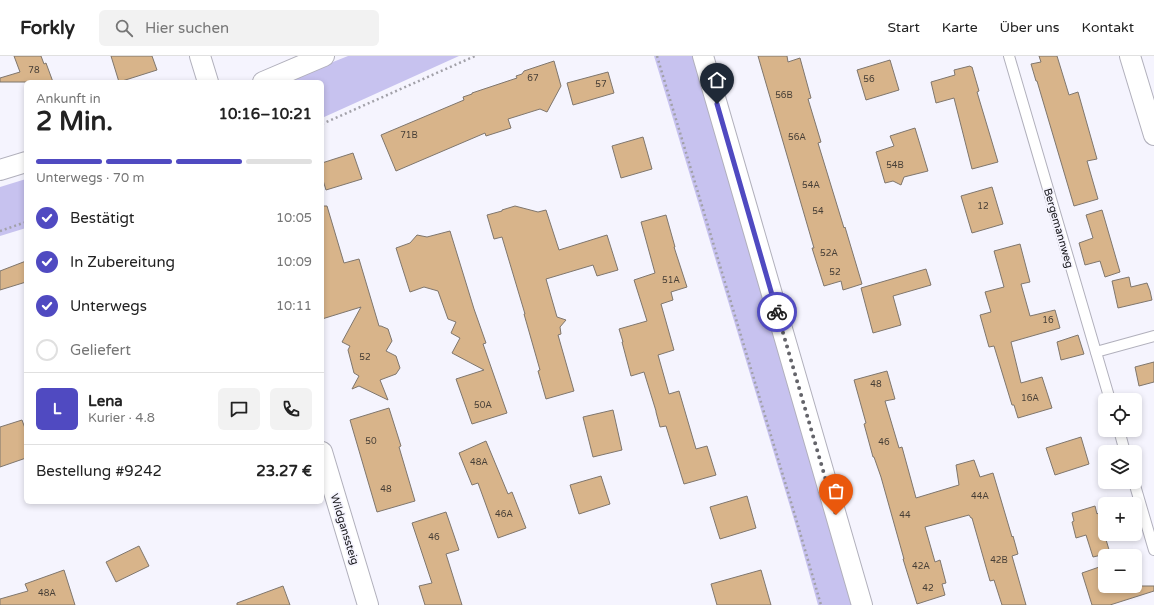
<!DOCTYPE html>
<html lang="de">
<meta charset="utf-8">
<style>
:root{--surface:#fff;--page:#f2f2f2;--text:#222;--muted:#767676;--line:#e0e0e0;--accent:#504ac1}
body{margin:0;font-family:"Varela Round",sans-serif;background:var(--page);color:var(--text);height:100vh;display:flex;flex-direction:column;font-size:15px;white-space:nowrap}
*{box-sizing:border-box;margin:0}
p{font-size:13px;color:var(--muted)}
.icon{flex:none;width:22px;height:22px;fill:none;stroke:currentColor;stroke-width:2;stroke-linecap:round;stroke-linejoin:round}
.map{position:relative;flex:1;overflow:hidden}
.drawer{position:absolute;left:24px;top:24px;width:300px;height:424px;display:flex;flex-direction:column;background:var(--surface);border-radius:6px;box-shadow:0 2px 6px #0003}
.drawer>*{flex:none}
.fabs{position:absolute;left:1098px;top:337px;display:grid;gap:8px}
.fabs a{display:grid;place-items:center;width:44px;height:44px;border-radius:6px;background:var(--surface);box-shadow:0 2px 6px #0003;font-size:20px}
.pin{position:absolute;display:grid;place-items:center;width:34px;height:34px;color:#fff;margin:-41px -17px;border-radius:50% 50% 50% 0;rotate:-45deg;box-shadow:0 0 4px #0007}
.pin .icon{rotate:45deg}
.courier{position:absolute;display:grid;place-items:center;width:40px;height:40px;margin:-20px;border:3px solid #504ac1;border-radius:50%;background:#fff;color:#222;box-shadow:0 1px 5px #0007}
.head em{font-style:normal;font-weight:700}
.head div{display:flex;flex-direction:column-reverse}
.head{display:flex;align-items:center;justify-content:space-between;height:68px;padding:0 12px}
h1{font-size:26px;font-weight:700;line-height:30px}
.bar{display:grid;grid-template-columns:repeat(4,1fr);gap:6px 4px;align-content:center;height:48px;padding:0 12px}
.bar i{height:5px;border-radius:3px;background:var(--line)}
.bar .current{background:var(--accent)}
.bar p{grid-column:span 4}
.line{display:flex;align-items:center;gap:10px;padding:0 12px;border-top:1px solid var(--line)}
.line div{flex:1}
.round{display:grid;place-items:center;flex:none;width:42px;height:42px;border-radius:6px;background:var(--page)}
ol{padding:0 12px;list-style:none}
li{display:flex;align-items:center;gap:12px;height:44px}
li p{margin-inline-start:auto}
li .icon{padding:4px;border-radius:50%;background:var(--accent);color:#fff;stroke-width:4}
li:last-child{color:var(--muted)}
li i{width:22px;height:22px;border:2px solid var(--line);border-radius:50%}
header{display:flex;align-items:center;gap:24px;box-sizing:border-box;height:56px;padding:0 20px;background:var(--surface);border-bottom:1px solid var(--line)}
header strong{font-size:19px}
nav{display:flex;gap:22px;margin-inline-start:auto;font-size:14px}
.search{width:280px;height:36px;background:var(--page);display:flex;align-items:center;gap:10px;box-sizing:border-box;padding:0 14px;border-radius:6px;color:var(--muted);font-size:15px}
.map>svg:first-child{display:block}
.green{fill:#c7c2ef}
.building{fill:#d8b48a;stroke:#7f766d}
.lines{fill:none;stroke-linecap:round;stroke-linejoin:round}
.service-casing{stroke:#b1b0bc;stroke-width:12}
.minor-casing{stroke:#b1b0bc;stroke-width:22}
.path{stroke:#a2a1a9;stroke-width:2.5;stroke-dasharray:2 3;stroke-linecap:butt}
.service{stroke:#fff;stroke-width:10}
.minor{stroke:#fff;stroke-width:20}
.done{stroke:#64646a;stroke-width:4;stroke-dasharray:0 7.2}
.route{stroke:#504ac1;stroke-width:5}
.labels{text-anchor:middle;stroke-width:3.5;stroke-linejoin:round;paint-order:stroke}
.number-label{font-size:9px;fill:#463e36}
.street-label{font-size:11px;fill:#16161a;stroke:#f5f4fe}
</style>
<header>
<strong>Forkly</strong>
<div class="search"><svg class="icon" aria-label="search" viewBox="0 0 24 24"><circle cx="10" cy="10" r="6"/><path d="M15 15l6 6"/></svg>Hier suchen</div>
<nav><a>Start</a><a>Karte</a><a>Über uns</a><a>Kontakt</a></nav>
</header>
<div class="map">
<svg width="1154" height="549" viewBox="0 0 1154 549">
<rect width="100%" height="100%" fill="#f5f4fe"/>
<!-- green -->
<g class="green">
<path d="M 348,0 L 459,0 L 322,62 L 322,26 L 283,26 Z"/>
<path d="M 654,0 L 695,0 L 854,549 L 818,549 L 795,467 Z"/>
<path d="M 26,123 L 26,172 L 0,180 L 0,131 Z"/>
</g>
<!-- building -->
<g class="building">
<path d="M 14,0 L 41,0 L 44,8 L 46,7 L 53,26 L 0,26 L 0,22 L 20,16 Z"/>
<path d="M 111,0 L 152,0 L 157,14 L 119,26 Z"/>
<path d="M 758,0 L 787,0 L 788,6 L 800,2 L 811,42 L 808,43 L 821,86 L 818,87 L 844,172 L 845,171 L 862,228 L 843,234 L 841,225 L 824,230 L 812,192 L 814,192 Z"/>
<path d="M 1039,0 L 1057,0 L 1069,39 L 1078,36 L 1097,103 L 1087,105 L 1098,143 L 1074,150 L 1037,25 L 1036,25 L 1031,8 L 1041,6 Z"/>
<path d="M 890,4 L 899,34 L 866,44 L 857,14 Z"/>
<path d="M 554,5 L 561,30 L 547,56 L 540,53 L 508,63 L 511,72 L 486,80 L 485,77 L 396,115 L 381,79 L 464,44 L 463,41 L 472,38 L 472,37 L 517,22 L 516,20 L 522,18 L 524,15 Z"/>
<path d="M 970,10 L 971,11 L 972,11 L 979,35 L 977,36 L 998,106 L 972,113 L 954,42 L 936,47 L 931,26 L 955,19 L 954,14 Z"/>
<path d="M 608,16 L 614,37 L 573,49 L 567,27 Z"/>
<path d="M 915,72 L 928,115 L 904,121 L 901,129 L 893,125 L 885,127 L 876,96 L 894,90 L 890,80 Z"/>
<path d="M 643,81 L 652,113 L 621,122 L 612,90 Z"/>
<path d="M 353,97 L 362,123 L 326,134 L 322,121 L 322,107 Z"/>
<path d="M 992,131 L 1003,168 L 972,177 L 961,140 Z"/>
<path d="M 322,150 L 327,150 L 344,207 L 359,203 L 379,270 L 381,270 L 388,273 L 392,285 L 386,295 L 396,300 L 400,312 L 396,318 L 380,324 L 388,344 L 359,330 L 352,333 L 359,320 L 354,317 L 348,294 L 350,290 L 342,286 L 361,251 L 322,263 Z"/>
<path d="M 515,150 L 538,156 L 546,154 L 559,194 L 607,179 L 618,214 L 597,220 L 593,209 L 546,223 L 557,261 L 566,264 L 560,271 L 561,278 L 558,279 L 574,335 L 546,343 L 538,315 L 540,314 L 524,258 L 525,258 L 502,181 L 494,183 L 487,159 L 502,155 L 502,154 Z"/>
<path d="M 1102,154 L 1120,216 L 1105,221 L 1100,205 L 1085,209 L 1079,187 L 1093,182 L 1086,159 Z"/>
<path d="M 666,159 L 675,191 L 674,191 L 687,231 L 671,236 L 673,244 L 661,248 L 674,294 L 658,299 L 669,338 L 679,335 L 696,393 L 707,390 L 716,419 L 684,428 L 666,370 L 660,371 L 656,356 L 656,355 L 644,316 L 631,320 L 622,286 L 623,286 L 619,273 L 647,265 L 634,224 L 655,217 L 641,166 Z"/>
<path d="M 450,175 L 474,253 L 486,287 L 483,288 L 507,357 L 472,368 L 456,323 L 484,314 L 452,297 L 460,282 L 451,277 L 456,266 L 448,263 L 438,235 L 424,231 L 410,236 L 396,192 L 410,187 L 417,179 L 427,181 Z"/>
<path d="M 1020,188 L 1030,226 L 1021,228 L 1030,260 L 1055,254 L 1060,272 L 1011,286 L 1021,327 L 1042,321 L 1052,352 L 1018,362 L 1014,349 L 1012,349 L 994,290 L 989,291 L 980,259 L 991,256 L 985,236 L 1004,231 L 994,195 Z"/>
<path d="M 26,205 L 26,226 L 0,234 L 0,215 Z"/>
<path d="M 926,213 L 931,229 L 893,240 L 901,269 L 873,277 L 861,232 Z"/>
<path d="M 1129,221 L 1131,231 L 1147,227 L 1150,235 L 1152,244 L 1118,252 L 1112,225 Z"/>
<path d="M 1078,279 L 1084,298 L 1061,304 L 1057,286 Z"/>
<path d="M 1154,306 L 1154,326 L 1139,330 L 1135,311 Z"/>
<path d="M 887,315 L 895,343 L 885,345 L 899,392 L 902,391 L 916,442 L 959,429 L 956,409 L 974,404 L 980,421 L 993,417 L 1012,481 L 1013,480 L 1018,498 L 1012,500 L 1026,549 L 1002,549 L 994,524 L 990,525 L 972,462 L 971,462 L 969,459 L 925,471 L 935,506 L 940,504 L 946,527 L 942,528 L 945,539 L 917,548 L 903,503 L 904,503 L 881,421 L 874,401 L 873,401 L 864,368 L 866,367 L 854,324 Z"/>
<path d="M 389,352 L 401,390 L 399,391 L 415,445 L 377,456 L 350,364 Z"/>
<path d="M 613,354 L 622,394 L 593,401 L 583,361 Z"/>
<path d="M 22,364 L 26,375 L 26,402 L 0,411 L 0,371 Z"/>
<path d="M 1081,381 L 1089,408 L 1055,419 L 1046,392 Z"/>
<path d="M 486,385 L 508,438 L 512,436 L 526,472 L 498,482 L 478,427 L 472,429 L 459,397 Z"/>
<path d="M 601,420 L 610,448 L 579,458 L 570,429 Z"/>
<path d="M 747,440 L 756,472 L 720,483 L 710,451 Z"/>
<path d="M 1095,450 L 1097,458 L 1098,457 L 1110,497 L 1093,501 L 1086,479 L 1076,482 L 1072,466 L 1074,465 L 1072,457 Z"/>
<path d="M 446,456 L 459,494 L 446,498 L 462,549 L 425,549 L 419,530 L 432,527 L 412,467 Z"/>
<path d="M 139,490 L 149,510 L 116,526 L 106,506 Z"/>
<path d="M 1105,509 L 1105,530 L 1154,530 L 1154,535 L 1110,549 L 1092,549 L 1082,517 Z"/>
<path d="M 64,514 L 75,549 L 0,549 L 0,543 L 28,535 L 25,528 Z"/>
<path d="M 761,514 L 771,549 L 717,549 L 711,528 Z"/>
<path d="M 283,530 L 290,549 L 237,549 L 237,547 Z"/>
</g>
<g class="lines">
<defs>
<g id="service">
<path d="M 1009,0 L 1110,344"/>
<path d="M 1096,296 L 1154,280"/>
<path d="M 1119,374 L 1125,396"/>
<path d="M 1134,426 L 1154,494"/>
</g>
<g id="minor">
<path d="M 200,0 L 208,26"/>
<path d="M 703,0 L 862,549"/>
<path d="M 1130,0 L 1154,79"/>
<path d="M 263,26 L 324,0"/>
<path d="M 0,114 L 26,106"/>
<path d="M 322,396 L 368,549"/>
</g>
</defs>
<!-- service casing -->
<use href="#service" class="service-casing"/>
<!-- minor casing -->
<use href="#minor" class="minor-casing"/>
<!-- path -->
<g class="path">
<path d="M 657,0 L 797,466 L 821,549"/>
<path d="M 322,68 L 475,0"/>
<path d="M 0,175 L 26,166"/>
</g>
<!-- service -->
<use href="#service" class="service"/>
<!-- minor -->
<use href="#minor" class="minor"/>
</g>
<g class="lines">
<!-- done -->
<path class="done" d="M 777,256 L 836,459"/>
<!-- route -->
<path class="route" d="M 717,48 L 777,256"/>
</g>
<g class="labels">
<!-- number labels -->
<g class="number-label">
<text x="34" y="17">78</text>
<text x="533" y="25">67</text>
<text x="869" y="26">56</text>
<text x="601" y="31">57</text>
<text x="784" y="42">56B</text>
<text x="409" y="82">71B</text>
<text x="797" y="84">56A</text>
<text x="895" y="112">54B</text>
<text x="811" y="132">54A</text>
<text x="983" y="153">12</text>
<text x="818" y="158">54</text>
<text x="829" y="200">52A</text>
<text x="835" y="219">52</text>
<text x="671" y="227">51A</text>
<text x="1048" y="267">16</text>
<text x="365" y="304">52</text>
<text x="876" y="331">48</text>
<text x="1030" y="345">16A</text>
<text x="483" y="352">50A</text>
<text x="371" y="388">50</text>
<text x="884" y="389">46</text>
<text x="479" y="409">48A</text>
<text x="386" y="436">48</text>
<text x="980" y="443">44A</text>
<text x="504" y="461">46A</text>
<text x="905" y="462">44</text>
<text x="434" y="484">46</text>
<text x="999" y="507">42B</text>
<text x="921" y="513">42A</text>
<text x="928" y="535">42</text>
<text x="47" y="540">48A</text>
</g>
<!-- street labels -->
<g class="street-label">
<text transform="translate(1059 172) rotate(74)" y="4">Bergemannweg</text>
<text transform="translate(345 473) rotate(73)" y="4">Wildganssteig</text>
</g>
</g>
</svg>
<div class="fabs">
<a><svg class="icon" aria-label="locate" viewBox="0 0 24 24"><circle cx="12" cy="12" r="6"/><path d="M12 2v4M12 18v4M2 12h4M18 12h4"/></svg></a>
<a><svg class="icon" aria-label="layers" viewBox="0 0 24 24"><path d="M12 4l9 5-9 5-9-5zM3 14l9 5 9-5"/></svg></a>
<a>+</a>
<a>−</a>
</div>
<div class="pin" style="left:836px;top:459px;background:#ea580c"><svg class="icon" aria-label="bag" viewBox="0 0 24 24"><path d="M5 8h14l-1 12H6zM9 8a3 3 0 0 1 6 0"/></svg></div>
<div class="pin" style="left:717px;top:48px;background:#1f2937"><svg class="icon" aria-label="home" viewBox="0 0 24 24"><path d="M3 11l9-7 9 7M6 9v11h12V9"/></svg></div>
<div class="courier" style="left:777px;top:256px"><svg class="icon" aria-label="bike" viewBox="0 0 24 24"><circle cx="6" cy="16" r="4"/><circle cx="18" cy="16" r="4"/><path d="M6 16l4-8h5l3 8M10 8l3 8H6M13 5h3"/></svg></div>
<section class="drawer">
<div class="head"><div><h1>2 Min.</h1><p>Ankunft in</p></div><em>10:16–10:21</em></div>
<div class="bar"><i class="current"></i><i class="current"></i><i class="current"></i><i></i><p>Unterwegs · 70 m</p></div>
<ol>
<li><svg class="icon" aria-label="check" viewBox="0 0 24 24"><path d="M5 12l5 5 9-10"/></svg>Bestätigt<p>10:05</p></li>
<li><svg class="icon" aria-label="check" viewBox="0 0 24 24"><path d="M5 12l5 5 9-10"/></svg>In Zubereitung<p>10:09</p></li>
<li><svg class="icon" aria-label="check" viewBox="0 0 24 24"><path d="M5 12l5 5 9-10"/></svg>Unterwegs<p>10:11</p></li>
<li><i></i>Geliefert</li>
</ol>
<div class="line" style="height:72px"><b class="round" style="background:var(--accent);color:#fff">L</b><div><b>Lena</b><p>Kurier · 4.8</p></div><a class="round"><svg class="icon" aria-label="chat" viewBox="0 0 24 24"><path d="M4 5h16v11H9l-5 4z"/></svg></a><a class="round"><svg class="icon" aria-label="phone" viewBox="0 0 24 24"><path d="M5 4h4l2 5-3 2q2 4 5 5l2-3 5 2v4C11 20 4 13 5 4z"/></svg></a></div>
<div class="line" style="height:52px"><div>Bestellung #9242</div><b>23.27 €</b></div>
</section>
</div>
